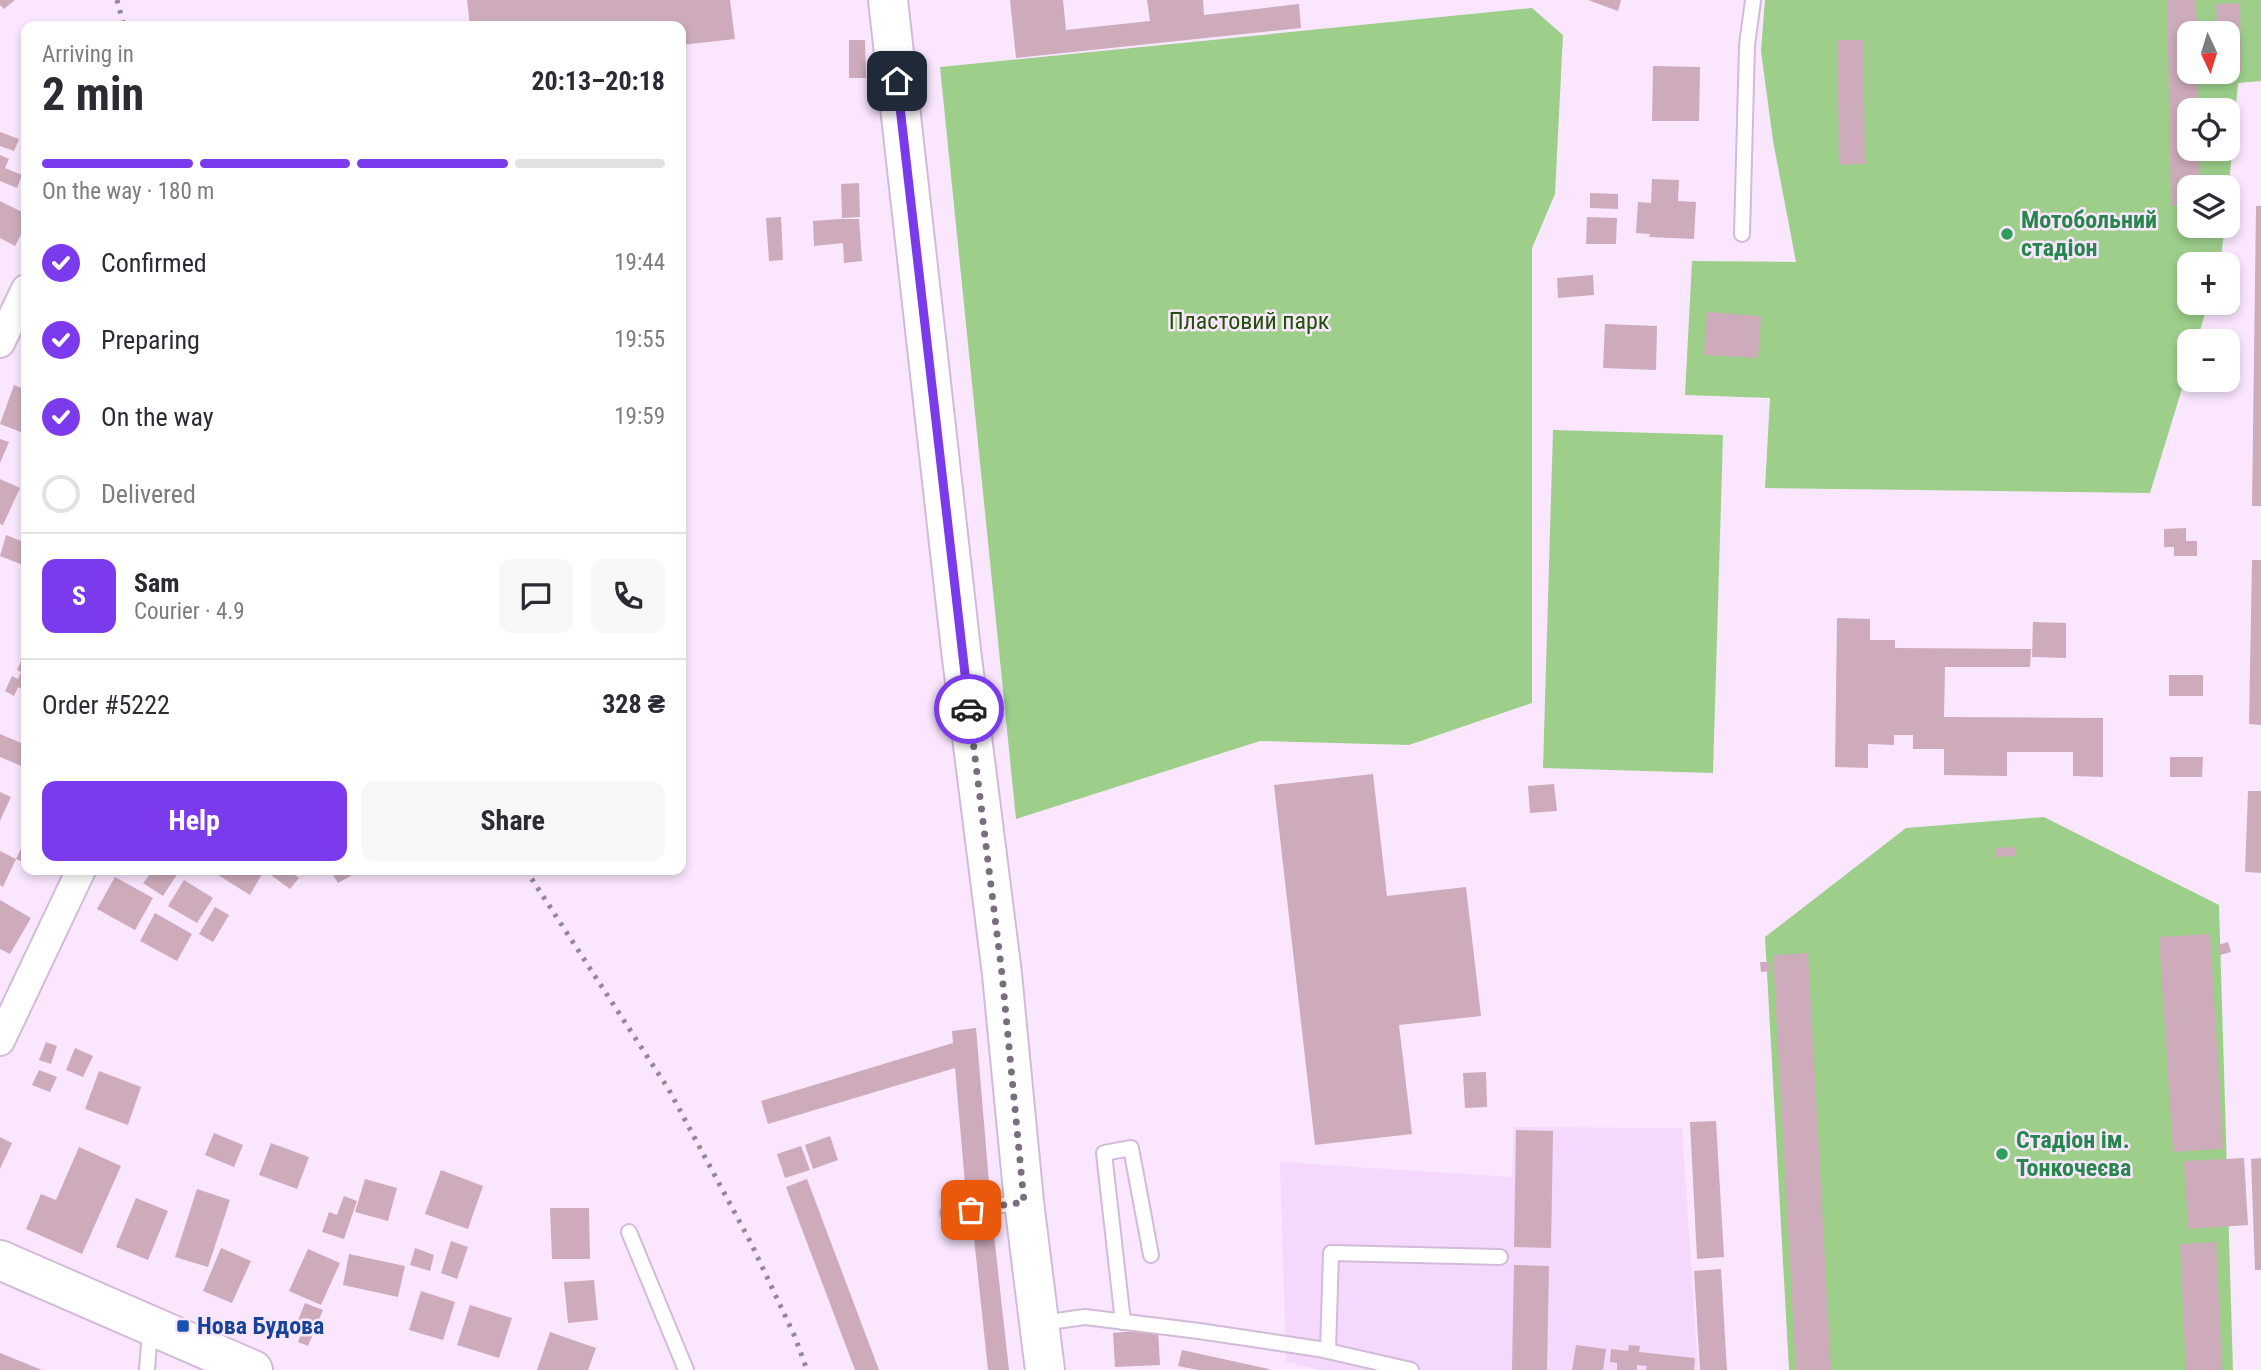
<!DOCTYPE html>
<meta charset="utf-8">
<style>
:root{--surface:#fff;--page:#f7f7f7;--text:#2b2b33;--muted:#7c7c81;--line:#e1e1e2;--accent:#7c3aed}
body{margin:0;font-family:"Roboto Condensed",sans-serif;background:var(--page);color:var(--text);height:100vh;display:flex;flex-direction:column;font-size:26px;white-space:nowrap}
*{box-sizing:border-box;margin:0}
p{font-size:23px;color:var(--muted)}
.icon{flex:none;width:38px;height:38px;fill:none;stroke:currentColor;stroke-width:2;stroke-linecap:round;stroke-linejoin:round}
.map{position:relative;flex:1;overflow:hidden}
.panel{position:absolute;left:21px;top:21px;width:665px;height:854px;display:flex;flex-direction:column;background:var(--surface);border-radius:14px;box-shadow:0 4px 10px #0003}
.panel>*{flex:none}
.needle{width:46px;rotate:176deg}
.tools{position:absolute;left:2177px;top:21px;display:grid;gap:14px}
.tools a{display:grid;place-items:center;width:63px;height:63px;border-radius:14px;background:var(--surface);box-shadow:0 4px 10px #0003;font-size:35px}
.pin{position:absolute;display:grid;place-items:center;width:60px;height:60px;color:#fff;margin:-30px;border-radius:14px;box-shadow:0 4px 10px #0006}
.courier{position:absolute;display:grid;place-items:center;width:70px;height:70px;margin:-35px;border:5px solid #7c3aed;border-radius:50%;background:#fff;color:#222;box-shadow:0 2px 9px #0007}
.head em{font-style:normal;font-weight:700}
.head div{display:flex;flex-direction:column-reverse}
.head{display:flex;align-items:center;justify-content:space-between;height:119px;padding:0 21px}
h1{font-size:46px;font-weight:700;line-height:52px}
.bar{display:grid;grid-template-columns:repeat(4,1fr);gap:10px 7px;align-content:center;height:84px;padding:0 21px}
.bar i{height:9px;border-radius:5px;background:var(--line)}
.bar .active{background:var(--accent)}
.bar p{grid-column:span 4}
.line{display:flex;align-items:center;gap:18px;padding:0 21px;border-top:2px solid var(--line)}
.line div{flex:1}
.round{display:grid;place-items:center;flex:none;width:74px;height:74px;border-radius:14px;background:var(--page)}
ol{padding:0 21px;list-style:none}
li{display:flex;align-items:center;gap:21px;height:77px}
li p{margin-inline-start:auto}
li .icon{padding:7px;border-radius:50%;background:var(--accent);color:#fff;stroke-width:4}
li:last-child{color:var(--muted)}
li i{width:38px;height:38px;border:4px solid var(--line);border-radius:50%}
.cta{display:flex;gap:14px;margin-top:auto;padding:14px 21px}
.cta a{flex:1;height:80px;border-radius:14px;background:var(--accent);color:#fff;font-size:28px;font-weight:700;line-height:80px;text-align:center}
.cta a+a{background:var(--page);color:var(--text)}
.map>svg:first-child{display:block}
.built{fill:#f4d9fc}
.green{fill:#9dcf8b;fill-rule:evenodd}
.building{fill:#cdabbb}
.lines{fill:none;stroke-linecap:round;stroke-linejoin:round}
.service-casing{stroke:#d1bbd7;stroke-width:18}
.minor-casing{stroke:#d1bbd7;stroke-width:32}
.secondary-casing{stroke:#d1bbd7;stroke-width:42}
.primary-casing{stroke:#d1bbd7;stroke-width:42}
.service{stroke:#fff;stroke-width:14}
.minor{stroke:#fff;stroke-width:28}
.secondary{stroke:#fff;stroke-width:38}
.primary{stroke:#fff;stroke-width:38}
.rail{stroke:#948798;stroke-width:5;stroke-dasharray:3.5 7;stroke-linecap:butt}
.done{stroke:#7a6d7d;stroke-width:7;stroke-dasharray:0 12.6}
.route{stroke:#7c3aed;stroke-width:9}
.leisure-dot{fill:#2e9e5b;stroke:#fae7ff;stroke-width:2.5}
.transit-dot{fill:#1a4fb4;stroke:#fae7ff;stroke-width:2.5}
.labels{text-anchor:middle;stroke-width:5;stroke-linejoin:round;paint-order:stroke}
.leisure-label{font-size:24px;font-weight:bold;fill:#27864d;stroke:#fae7ff;text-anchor:start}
.park-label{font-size:24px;fill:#1f5202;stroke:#fae7ff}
.transit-label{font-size:24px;font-weight:bold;fill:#164399;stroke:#fae7ff;text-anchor:start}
</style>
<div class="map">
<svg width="2261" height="1370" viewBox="0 0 2261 1370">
<rect width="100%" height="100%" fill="#fae7ff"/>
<!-- built -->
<path class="built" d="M 1514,1127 L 1682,1128 L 1698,1370 L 1320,1370 L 1286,1362 L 1280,1162 L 1512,1177 Z"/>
<!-- green -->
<g class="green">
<path d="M 1765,0 L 2261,0 L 2261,81 L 2238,83 L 2228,197 L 2228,187 L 2189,187 L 2189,226 L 2225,226 L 2220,264 L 2189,264 L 2189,303 L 2208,303 L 2197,341 L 2189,341 L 2189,366 L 2150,493 L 1765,488 L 1770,398 L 1685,395 L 1692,261 L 1796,262 L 1773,141 L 1761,51 ZM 2189,33 L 2228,33 L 2228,72 L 2189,72 ZM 2189,110 L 2228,110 L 2228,149 L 2189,149 Z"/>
<path d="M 1532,8 L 1563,35 L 1555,194 L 1532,248 L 1532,703 L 1409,745 L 1260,741 L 1016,819 L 940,67 Z"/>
<path d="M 1553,430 L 1723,435 L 1713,773 L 1543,768 Z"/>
<path d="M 2044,817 L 2219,905 L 2233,1370 L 1789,1370 L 1765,937 L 1906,828 Z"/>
</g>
<!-- building -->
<g class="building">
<path d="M 0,0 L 15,0 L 4,9 L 0,5 Z"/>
<path d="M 467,0 L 730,0 L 735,39 L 681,45 L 681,26 L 470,26 Z"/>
<path d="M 1010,0 L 1063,0 L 1066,30 L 1150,21 L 1147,0 L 1203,0 L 1204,15 L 1299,4 L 1301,28 L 1016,58 Z"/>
<path d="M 1588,0 L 1621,0 L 1618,11 Z"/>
<path d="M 2167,0 L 2196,0 L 2197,33 L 2189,33 L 2189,72 L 2198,72 L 2198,110 L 2189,110 L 2189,149 L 2199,149 L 2200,187 L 2189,187 L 2189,206 L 2171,206 Z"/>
<path d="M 2240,3 L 2241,71 L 2228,71 L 2228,33 L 2217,33 L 2216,4 Z"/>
<path d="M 849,40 L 865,40 L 866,78 L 849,78 Z"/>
<path d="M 1837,40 L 1863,40 L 1865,164 L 1839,165 Z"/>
<path d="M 1653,66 L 1700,67 L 1699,121 L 1652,121 Z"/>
<path d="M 0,132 L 19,139 L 14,151 L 0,146 Z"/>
<path d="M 0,155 L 9,159 L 5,168 L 22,175 L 17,188 L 0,181 Z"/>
<path d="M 1652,179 L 1679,180 L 1678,201 L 1696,202 L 1694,239 L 1649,237 L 1650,234 L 1636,233 L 1638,202 L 1651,203 Z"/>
<path d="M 859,183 L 860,217 L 842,218 L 841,184 Z"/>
<path d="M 1590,193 L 1618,194 L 1618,209 L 1590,208 Z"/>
<path d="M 0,201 L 26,214 L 26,225 L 15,246 L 0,238 Z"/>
<path d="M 2256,206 L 2261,206 L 2261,506 L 2252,506 Z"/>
<path d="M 781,217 L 783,260 L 769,261 L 766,218 Z"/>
<path d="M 1587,217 L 1617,218 L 1616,244 L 1586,244 Z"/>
<path d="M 840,219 L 859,219 L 862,261 L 844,263 L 843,243 L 814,246 L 813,221 Z"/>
<path d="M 1593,275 L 1594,295 L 1558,298 L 1557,278 Z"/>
<path d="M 1707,312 L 1761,316 L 1758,358 L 1704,355 Z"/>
<path d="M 1605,324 L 1657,326 L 1656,370 L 1603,368 Z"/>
<path d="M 14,385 L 26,390 L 26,434 L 0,424 Z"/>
<path d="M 0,439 L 9,442 L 0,463 Z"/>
<path d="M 0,479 L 20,488 L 3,525 L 0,524 Z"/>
<path d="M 2186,528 L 2186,541 L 2197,541 L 2197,556 L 2174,556 L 2174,547 L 2164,547 L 2164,529 Z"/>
<path d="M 6,535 L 26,543 L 26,557 L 23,565 L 0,556 Z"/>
<path d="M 2252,560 L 2261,560 L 2261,725 L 2249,724 Z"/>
<path d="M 1837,618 L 1870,619 L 1870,640 L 1895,640 L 1895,648 L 2031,649 L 2030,667 L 1945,667 L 1944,717 L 2103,718 L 2103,777 L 2073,776 L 2073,752 L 2007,752 L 2007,776 L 1944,775 L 1944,749 L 1913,749 L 1913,735 L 1894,735 L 1894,745 L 1868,744 L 1868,768 L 1835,767 Z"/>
<path d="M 2033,622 L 2066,623 L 2066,658 L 2032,657 Z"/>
<path d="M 26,650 L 26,691 L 18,687 L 14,696 L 5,691 L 12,676 L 18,679 L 21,672 L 17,670 Z"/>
<rect x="2169" y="675" width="34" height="21"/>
<path d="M 0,734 L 26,745 L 26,768 L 0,757 Z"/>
<path d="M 2170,757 L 2203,757 L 2202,777 L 2170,777 Z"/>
<path d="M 1373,774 L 1387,896 L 1466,887 L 1481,1016 L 1399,1025 L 1412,1134 L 1315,1145 L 1274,785 Z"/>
<path d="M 1554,784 L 1557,811 L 1530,813 L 1528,786 Z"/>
<path d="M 2248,791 L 2261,791 L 2261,873 L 2245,872 Z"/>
<path d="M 0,792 L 11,797 L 0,821 Z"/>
<path d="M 26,838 L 26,863 L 16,859 Z"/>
<path d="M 2016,847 L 2016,856 L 1996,857 L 1996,848 Z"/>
<path d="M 0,851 L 16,859 L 3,887 L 0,885 Z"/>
<path d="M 140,870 L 180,870 L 163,896 L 143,883 L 149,876 Z"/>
<path d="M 210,870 L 255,870 L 262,874 L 250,895 Z"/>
<path d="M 275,870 L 289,870 L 299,878 L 290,889 L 271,875 Z"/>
<path d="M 330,870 L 351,870 L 354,874 L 338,883 Z"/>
<path d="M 115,877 L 153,898 L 135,930 L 97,909 Z"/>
<path d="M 184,880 L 213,898 L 197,923 L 168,906 Z"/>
<path d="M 0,900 L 31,918 L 10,954 L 0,949 Z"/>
<path d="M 215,907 L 229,915 L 213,942 L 199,934 Z"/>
<path d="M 155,913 L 192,934 L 177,961 L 140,941 Z"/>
<path d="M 2210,934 L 2223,1149 L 2173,1152 L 2159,937 Z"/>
<path d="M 2228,942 L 2231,952 L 2220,955 L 2218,945 Z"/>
<path d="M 1808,953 L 1831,1370 L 1796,1370 L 1773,955 Z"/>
<path d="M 1760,962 L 1769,962 L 1770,971 L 1761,972 Z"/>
<path d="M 976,1028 L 990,1194 L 966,1196 L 955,1068 L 768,1124 L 761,1101 L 953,1043 L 952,1031 Z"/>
<path d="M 46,1042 L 57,1046 L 51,1064 L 39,1060 Z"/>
<path d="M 75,1048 L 93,1056 L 83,1077 L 66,1070 Z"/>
<path d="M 39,1070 L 57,1077 L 50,1092 L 32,1085 Z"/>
<path d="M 99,1071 L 141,1087 L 128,1125 L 85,1109 Z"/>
<path d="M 1486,1072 L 1487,1107 L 1465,1108 L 1463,1073 Z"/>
<path d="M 1716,1121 L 1724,1257 L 1697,1259 L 1690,1122 Z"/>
<path d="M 1516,1130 L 1553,1131 L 1551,1248 L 1514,1247 Z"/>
<path d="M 214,1133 L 243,1145 L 234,1167 L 205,1155 Z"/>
<path d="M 830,1136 L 838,1160 L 813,1169 L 805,1145 Z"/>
<path d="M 0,1137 L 12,1143 L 0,1169 Z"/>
<path d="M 271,1143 L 309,1157 L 297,1189 L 259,1175 Z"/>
<path d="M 801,1146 L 810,1170 L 785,1178 L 777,1154 Z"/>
<path d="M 79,1147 L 121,1166 L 82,1254 L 26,1229 L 41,1194 L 56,1200 Z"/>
<path d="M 2244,1158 L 2248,1225 L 2188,1229 L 2184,1161 Z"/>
<path d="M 2261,1158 L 2261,1270 L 2255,1270 L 2251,1159 Z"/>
<path d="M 441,1170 L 483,1186 L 468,1229 L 425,1214 Z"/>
<path d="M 365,1179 L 397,1188 L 388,1221 L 355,1212 Z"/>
<path d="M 807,1179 L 879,1370 L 855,1370 L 786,1187 Z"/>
<path d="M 197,1189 L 230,1200 L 208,1267 L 175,1257 Z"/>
<path d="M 344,1196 L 357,1201 L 344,1239 L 322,1232 L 329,1212 L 337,1215 Z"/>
<path d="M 136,1198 L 168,1211 L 148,1260 L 116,1247 Z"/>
<path d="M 550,1208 L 589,1208 L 590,1259 L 552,1259 Z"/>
<path d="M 992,1217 L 1009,1370 L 988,1370 L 972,1219 Z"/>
<path d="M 451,1241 L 468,1247 L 457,1279 L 441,1273 Z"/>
<path d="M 2216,1242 L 2222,1370 L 2186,1370 L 2180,1244 Z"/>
<path d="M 221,1248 L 251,1261 L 232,1303 L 203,1291 Z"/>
<path d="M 415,1248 L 434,1255 L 430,1271 L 410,1265 Z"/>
<path d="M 308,1249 L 340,1263 L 321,1305 L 289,1291 Z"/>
<path d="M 349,1254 L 405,1266 L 398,1297 L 343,1285 Z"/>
<path d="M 1514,1265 L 1549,1266 L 1547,1370 L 1512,1370 Z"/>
<path d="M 1721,1269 L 1727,1370 L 1700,1370 L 1694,1271 Z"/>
<path d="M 594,1280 L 598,1320 L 568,1323 L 564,1282 Z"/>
<path d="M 421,1291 L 455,1302 L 443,1340 L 409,1330 Z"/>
<path d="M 305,1303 L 323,1310 L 308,1346 L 298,1342 L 306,1323 L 298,1320 Z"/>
<path d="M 470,1305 L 512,1318 L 499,1358 L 457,1345 Z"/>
<path d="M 1158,1329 L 1160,1365 L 1115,1367 L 1113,1333 Z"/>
<path d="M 550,1332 L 596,1348 L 588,1370 L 537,1370 Z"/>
<path d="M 1576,1345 L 1606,1349 L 1603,1370 L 1572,1370 Z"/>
<path d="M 1629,1345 L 1640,1346 L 1639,1352 L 1695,1358 L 1694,1370 L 1646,1370 L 1647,1366 L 1637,1365 L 1637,1370 L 1617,1370 L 1617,1363 L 1610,1362 L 1611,1349 L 1628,1351 Z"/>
<path d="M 1182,1350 L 1269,1369 L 1269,1370 L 1198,1370 L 1178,1366 Z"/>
<path d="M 0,1353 L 42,1370 L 0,1370 Z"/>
</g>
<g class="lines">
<defs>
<g id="service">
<path d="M 1742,234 L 1747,45 L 1753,0"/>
<path d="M 948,1213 L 1023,1202"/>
<path d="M 629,1232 L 686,1370"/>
<path d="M 1123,1322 L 1104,1153 L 1131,1148 L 1151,1255"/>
<path d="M 1041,1323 L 1085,1317 L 1199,1331 L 1319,1349 L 1411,1370"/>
<path d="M 1328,1351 L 1331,1253 L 1500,1257"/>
<path d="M 147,1370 L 150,1330"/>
</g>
<g id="minor">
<path d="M 0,343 L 26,289"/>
<path d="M 0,1041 L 81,870"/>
</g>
<path id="secondary" d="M 0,1260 L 253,1370"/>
<path id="primary" d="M 888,0 L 961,650 L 1002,974 L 1024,1202 L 1045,1370"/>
</defs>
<!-- service casing -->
<use href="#service" class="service-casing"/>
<!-- minor casing -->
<use href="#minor" class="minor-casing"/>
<!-- secondary casing -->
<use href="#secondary" class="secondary-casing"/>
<!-- primary casing -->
<use href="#primary" class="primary-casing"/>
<!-- service -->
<use href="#service" class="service"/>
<!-- minor -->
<use href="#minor" class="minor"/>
<!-- secondary -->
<use href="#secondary" class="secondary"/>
<!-- primary -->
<use href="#primary" class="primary"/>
<!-- rail -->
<g class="rail">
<path d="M 117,0 L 124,26"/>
<path d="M 526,870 L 669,1090 L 751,1243 L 795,1337 L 807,1370"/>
</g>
</g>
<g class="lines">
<!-- done -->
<path class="done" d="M 969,709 L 1002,974 L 1024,1202 L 971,1210"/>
<!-- route -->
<path class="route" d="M 897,81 L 969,709"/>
</g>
<!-- markers -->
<g class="leisure-dot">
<circle cx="2007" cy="234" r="7"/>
<circle cx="2002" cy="1154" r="7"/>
</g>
<rect class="transit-dot" x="176" y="1319" width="14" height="14" rx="3.5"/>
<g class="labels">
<!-- leisure labels -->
<g class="leisure-label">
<text x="2021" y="228">Мотобольний<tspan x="2021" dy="28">стадіон</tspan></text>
<text x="2016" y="1148">Стадіон ім.<tspan x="2016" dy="28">Тонкочеєва</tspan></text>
</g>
<!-- park labels -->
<g class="park-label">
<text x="1249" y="329">Пластовий парк</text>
</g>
<!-- transit labels -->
<g class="transit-label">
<text x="197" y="1334">Нова Будова</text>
</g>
</g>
</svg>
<div class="tools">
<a><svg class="needle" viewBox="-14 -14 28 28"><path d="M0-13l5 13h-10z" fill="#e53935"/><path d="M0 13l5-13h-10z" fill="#7c7c81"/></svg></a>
<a><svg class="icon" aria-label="locate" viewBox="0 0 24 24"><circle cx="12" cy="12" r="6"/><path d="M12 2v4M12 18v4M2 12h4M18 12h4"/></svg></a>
<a><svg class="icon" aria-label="layers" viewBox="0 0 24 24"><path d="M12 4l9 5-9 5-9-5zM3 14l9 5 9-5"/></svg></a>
<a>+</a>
<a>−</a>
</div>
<div class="pin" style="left:971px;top:1210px;background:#ea580c"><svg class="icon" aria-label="bag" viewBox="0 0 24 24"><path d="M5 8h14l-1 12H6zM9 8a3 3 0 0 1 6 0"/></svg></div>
<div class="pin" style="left:897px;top:81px;background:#1f2937"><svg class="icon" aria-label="home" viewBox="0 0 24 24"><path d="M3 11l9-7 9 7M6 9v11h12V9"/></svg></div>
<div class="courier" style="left:969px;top:709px"><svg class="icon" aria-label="car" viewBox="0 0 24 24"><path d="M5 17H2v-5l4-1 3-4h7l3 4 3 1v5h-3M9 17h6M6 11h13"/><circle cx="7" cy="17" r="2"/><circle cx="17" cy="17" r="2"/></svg></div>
<section class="panel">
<div class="head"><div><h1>2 min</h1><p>Arriving in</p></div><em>20:13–20:18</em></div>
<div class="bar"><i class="active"></i><i class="active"></i><i class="active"></i><i></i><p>On the way · 180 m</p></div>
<ol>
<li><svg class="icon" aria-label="check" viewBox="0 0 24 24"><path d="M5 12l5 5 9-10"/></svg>Confirmed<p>19:44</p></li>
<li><svg class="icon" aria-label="check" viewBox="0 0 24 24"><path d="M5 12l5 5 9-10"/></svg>Preparing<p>19:55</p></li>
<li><svg class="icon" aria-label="check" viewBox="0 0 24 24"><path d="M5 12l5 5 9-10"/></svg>On the way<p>19:59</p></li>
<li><i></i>Delivered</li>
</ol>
<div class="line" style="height:126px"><b class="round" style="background:var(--accent);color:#fff">S</b><div><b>Sam</b><p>Courier · 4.9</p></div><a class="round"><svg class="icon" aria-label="chat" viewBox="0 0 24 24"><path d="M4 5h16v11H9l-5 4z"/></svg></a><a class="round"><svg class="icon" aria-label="phone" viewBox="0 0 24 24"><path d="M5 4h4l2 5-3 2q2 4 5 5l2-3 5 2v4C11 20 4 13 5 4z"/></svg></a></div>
<div class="line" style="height:91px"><div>Order #5222</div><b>328 ₴</b></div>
<div class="cta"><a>Help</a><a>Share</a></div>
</section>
</div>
